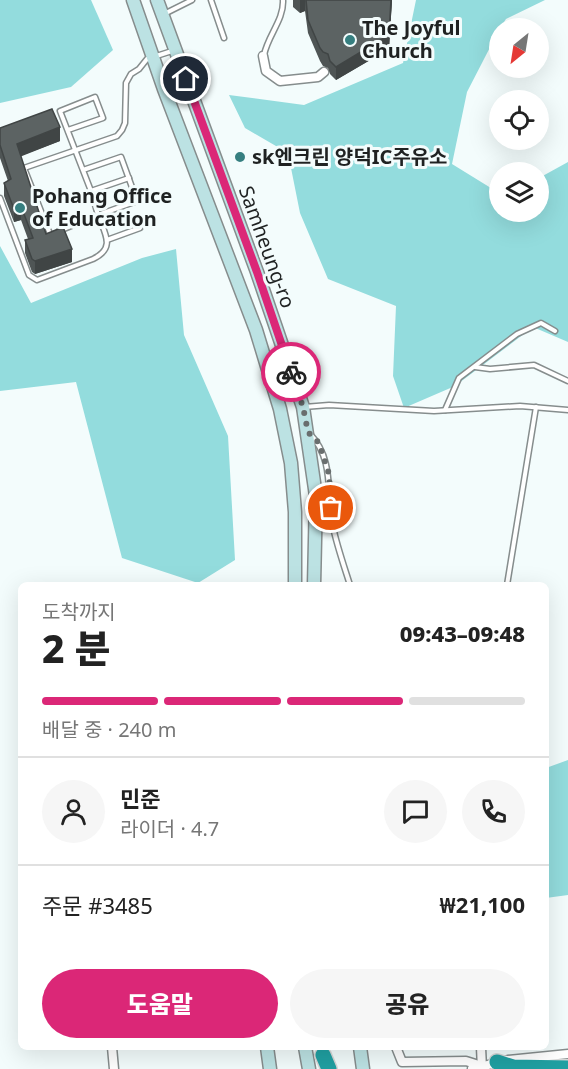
<!DOCTYPE html>
<html lang="ko">
<meta charset="utf-8">
<style>
:root{--surface:#fff;--page:#f6f6f6;--text:#222;--muted:#767676;--line:#e0e0e0;--accent:#db2777}
body{margin:0;font-family:"Noto Sans","Noto Sans KR",sans-serif;background:var(--page);color:var(--text);height:100vh;display:flex;flex-direction:column;font-size:22px;white-space:nowrap}
*{box-sizing:border-box;margin:0}
p{font-size:20px;color:var(--muted)}
.icon{flex:none;width:33px;height:33px;fill:none;stroke:currentColor;stroke-width:2;stroke-linecap:round;stroke-linejoin:round}
.map{position:relative;flex:1;overflow:hidden}
.details{position:absolute;left:18px;top:582px;width:531px;height:468px;display:flex;flex-direction:column;background:var(--surface);border-radius:9px;box-shadow:0 6px 24px #0002}
.details>*{flex:none}
.needle{width:39px;rotate:210deg}
.buttons{position:absolute;left:489px;top:18px;display:grid;gap:12px}
.buttons a{display:grid;place-items:center;width:60px;height:60px;border-radius:50%;background:var(--surface);box-shadow:0 6px 24px #0002;font-size:30px}
.pin{position:absolute;display:grid;place-items:center;width:51px;height:51px;color:#fff;margin:-26px;border:3px solid #fff;border-radius:50%;box-shadow:0 2px 6px #0007}
.courier{position:absolute;display:grid;place-items:center;width:60px;height:60px;margin:-30px;border:4px solid #db2777;border-radius:50%;background:#fff;color:#222;box-shadow:0 2px 8px #0007}
.summary em{font-style:normal;font-weight:800}
.summary div{display:flex;flex-direction:column-reverse}
.summary{display:flex;align-items:center;justify-content:space-between;height:102px;padding:0 24px}
h1{font-size:39px;font-weight:800;line-height:45px}
.bar{display:grid;grid-template-columns:repeat(4,1fr);gap:9px 6px;align-content:center;height:72px;padding:0 24px}
.bar i{height:8px;border-radius:4px;background:var(--line)}
.bar .selected{background:var(--accent)}
.bar p{grid-column:span 4}
.line{display:flex;align-items:center;gap:15px;padding:0 24px;border-top:2px solid var(--line)}
.line div{flex:1}
.round{display:grid;place-items:center;flex:none;width:63px;height:63px;border-radius:32px;background:var(--page)}
.cta{display:flex;gap:12px;margin-top:auto;padding:12px 24px}
.cta a{flex:1;height:69px;border-radius:36px;background:var(--accent);color:#fff;font-size:24px;font-weight:800;line-height:69px;text-align:center}
.cta a+a{background:var(--page);color:var(--text)}
.map>svg:first-child{display:block}
.green{fill:#93dcdd}
.lines{fill:none;stroke-linecap:round;stroke-linejoin:round}
.lane-casing{stroke:#868d8d;stroke-width:7}
.street-casing{stroke:#868d8d;stroke-width:11}
.secondary-casing{stroke:#868d8d;stroke-width:15}
.highway-casing{stroke:#d7d7d7;stroke-width:18}
.lane{stroke:#fff;stroke-width:4}
.street{stroke:#fff;stroke-width:8}
.secondary{stroke:#bce2e3;stroke-width:12}
.highway{stroke:#20a0a2;stroke-width:15}
.wall{fill:#4f5555}
.shaded-wall{fill:#404545}
.building{fill:#5c6363;stroke:#404545;stroke-width:1.5}
.done{stroke:#696e6e;stroke-width:6;stroke-dasharray:0 10.8}
.route{stroke:#db2777;stroke-width:8}
.poi-dot{fill:#367f80;stroke:#f3fcfc;stroke-width:2}
.labels{text-anchor:middle;stroke-width:6;stroke-linejoin:round;paint-order:stroke}
.poi-label{font-size:20px;font-weight:bold;fill:#1f2222;stroke:#f3fcfc;text-anchor:start}
.street-label{font-size:20px;fill:#1f2222;stroke:#f3fcfc}
</style>
<div class="map">
<svg width="568" height="1069" viewBox="0 0 568 1069">
<rect width="100%" height="100%" fill="#f3fcfc"/>
<!-- green -->
<g class="green">
<path d="M 0,0 L 91,0 L 113,50 L 71,87 L 0,103 Z"/>
<path d="M 416,0 L 545,0 L 506,19 L 500,28 L 467,92 L 452,164 L 499,193 L 500,212 L 538,212 L 539,178 L 568,162 L 568,342 L 533,327 L 455,386 L 404,408 L 393,376 L 396,306 L 328,279 L 300,213 L 288,153 L 245,128 L 229,95 L 304,105 L 403,63 Z"/>
<path d="M 0,246 L 31,303 L 142,258 L 176,249 L 184,335 L 228,436 L 235,560 L 198,583 L 122,558 L 76,382 L 0,391 Z"/>
<path d="M 568,760 L 568,895 L 546,898 L 546,768 Z"/>
</g>
<g class="lines">
<defs>
<g id="lane">
<path d="M 211,0 L 224,38"/>
<path d="M 164,14 L 192,0"/>
<path d="M 264,55 C 268,35 284,20 283,0"/>
<path d="M 68,130 L 103,118 L 95,97 L 60,111 L 91,191 L 98,215 L 137,201 L 121,157 L 83,170"/>
<path d="M 91,191 L 129,178"/>
<path d="M 0,198 L 29,275 L 37,280 L 93,259 C 116,248 105,234 98,215 L 59,231"/>
<path d="M 52,234 L 50,234 L 24,168 L 117,136 L 122,130 L 125,123 L 126,83 L 131,74 L 139,69 L 147,59 L 172,51"/>
<path d="M 107,240 L 140,228"/>
<path d="M 475,367 L 490,369 L 534,365 L 568,381"/>
<path d="M 304,407 L 329,405 L 434,411 L 520,406 L 568,410"/>
<path d="M 445,410 L 459,378 L 517,334 L 541,323 L 555,331"/>
<path d="M 310,434 C 335,460 326,495 333,527 C 337,546 344,566 350,585"/>
<path d="M 507,585 L 536,407"/>
</g>
<g id="street">
<path d="M 263,56 L 266,71 L 280,81 L 318,77 L 324,72"/>
<path d="M 112,1047 L 114,1069"/>
<path d="M 396,1047 L 402,1062 L 466,1061 L 482,1066"/>
<path d="M 481,1047 L 482,1069"/>
<path d="M 472,1069 L 508,1060 L 568,1054"/>
</g>
<g id="secondary">
<path d="M 133,0 L 164,89 L 256,330 L 280,409 L 291,463 L 295,512 L 295,585"/>
<path d="M 157,0 L 257,272 L 303,407 L 316,496 L 314,585"/>
<path d="M 267,1047 L 270,1069"/>
<path d="M 305,1047 L 309,1069"/>
<path d="M 360,1047 L 363,1069"/>
</g>
<g id="highway">
<path d="M 323,1055 L 329,1069"/>
<path d="M 497,1062 L 513,1067 L 568,1068"/>
</g>
</defs>
<!-- lane casing -->
<use href="#lane" class="lane-casing"/>
<!-- street casing -->
<use href="#street" class="street-casing"/>
<!-- secondary casing -->
<use href="#secondary" class="secondary-casing"/>
<!-- highway casing -->
<use href="#highway" class="highway-casing"/>
<!-- lane -->
<use href="#lane" class="lane"/>
<!-- street -->
<use href="#street" class="street"/>
<!-- secondary -->
<use href="#secondary" class="secondary"/>
<!-- highway -->
<use href="#highway" class="highway"/>
</g>
<!-- wall -->
<g class="wall">
<path d="M 293,0 L 392,0 L 389,49 L 336,80 L 330,74 L 328,68 L 323,66 L 320,61 L 308,33 L 305,11 L 300,13 L 293,7 Z"/>
<path d="M 0,128 L 60,141 L 20,156 L 46,234 L 72,262 L 35,274 L 32,272 L 25,253 L 25,240 L 28,239 L 21,220 L 14,222 L 4,196 L 4,183 L 8,181 L 0,158 Z"/>
</g>
<!-- shaded-wall -->
<g class="shaded-wall">
<path d="M 300,0 L 305,0 L 305,11 L 300,13 Z"/>
<path d="M 391,0 L 392,0 L 389,49 L 336,80 L 336,67 Z"/>
<path d="M 60,127 L 60,141 L 17,158 L 17,144 Z"/>
<path d="M 21,206 L 21,220 L 14,222 L 14,209 Z"/>
<path d="M 72,249 L 72,262 L 35,274 L 35,261 Z"/>
</g>
<!-- building -->
<g class="building">
<path d="M 306,0 L 391,0 L 389,35 L 336,67 L 330,61 L 328,54 L 323,52 L 320,48 L 308,20 Z"/>
<path d="M 52,109 L 60,127 L 17,144 L 46,234 L 63,227 L 72,249 L 35,261 L 32,259 L 25,240 L 33,238 L 21,206 L 14,209 L 4,183 L 11,179 L 0,145 L 0,128 Z"/>
</g>
<g class="lines">
<!-- done -->
<path class="done" d="M 291,372 L 303,407 L 308,432 L 319,443 L 329,474 L 331,508"/>
<!-- route -->
<path class="route" d="M 186,79 L 257,272 L 291,372"/>
</g>
<!-- markers -->
<g class="poi-dot">
<circle cx="350" cy="40" r="6"/>
<circle cx="240" cy="157" r="6"/>
<circle cx="20" cy="208" r="6"/>
</g>
<g class="labels">
<!-- poi labels -->
<g class="poi-label">
<text x="362" y="35">The Joyful<tspan x="362" dy="23">Church</tspan></text>
<text x="252" y="164">sk엔크린 양덕IC주유소</text>
<text x="32" y="203">Pohang Office<tspan x="32" dy="23">of Education</tspan></text>
</g>
<!-- street labels -->
<g class="street-label">
<text transform="translate(267 247) rotate(70)" y="7">Samheung-ro</text>
</g>
</g>
</svg>
<div class="buttons">
<a><svg class="needle" viewBox="-14 -14 28 28"><path d="M0-13l5 13h-10z" fill="#e53935"/><path d="M0 13l5-13h-10z" fill="#767676"/></svg></a>
<a><svg class="icon" aria-label="locate" viewBox="0 0 24 24"><circle cx="12" cy="12" r="6"/><path d="M12 2v4M12 18v4M2 12h4M18 12h4"/></svg></a>
<a><svg class="icon" aria-label="layers" viewBox="0 0 24 24"><path d="M12 4l9 5-9 5-9-5zM3 14l9 5 9-5"/></svg></a>
</div>
<div class="pin" style="left:331px;top:508px;background:#ea580c"><svg class="icon" aria-label="bag" viewBox="0 0 24 24"><path d="M5 8h14l-1 12H6zM9 8a3 3 0 0 1 6 0"/></svg></div>
<div class="pin" style="left:186px;top:79px;background:#1f2937"><svg class="icon" aria-label="home" viewBox="0 0 24 24"><path d="M3 11l9-7 9 7M6 9v11h12V9"/></svg></div>
<div class="courier" style="left:291px;top:372px"><svg class="icon" aria-label="bike" viewBox="0 0 24 24"><circle cx="6" cy="16" r="4"/><circle cx="18" cy="16" r="4"/><path d="M6 16l4-8h5l3 8M10 8l3 8H6M13 5h3"/></svg></div>
<section class="details">
<div class="summary"><div><h1>2 분</h1><p>도착까지</p></div><em>09:43–09:48</em></div>
<div class="bar"><i class="selected"></i><i class="selected"></i><i class="selected"></i><i></i><p>배달 중 · 240 m</p></div>
<div class="line" style="height:108px"><a class="round"><svg class="icon" aria-label="person" viewBox="0 0 24 24"><circle cx="12" cy="8" r="4"/><path d="M4 21q1-7 8-7t8 7"/></svg></a><div><b>민준</b><p>라이더 · 4.7</p></div><a class="round"><svg class="icon" aria-label="chat" viewBox="0 0 24 24"><path d="M4 5h16v11H9l-5 4z"/></svg></a><a class="round"><svg class="icon" aria-label="phone" viewBox="0 0 24 24"><path d="M5 4h4l2 5-3 2q2 4 5 5l2-3 5 2v4C11 20 4 13 5 4z"/></svg></a></div>
<div class="line" style="height:78px"><div>주문 #3485</div><b>₩21,100</b></div>
<div class="cta"><a>도움말</a><a>공유</a></div>
</section>
</div>
